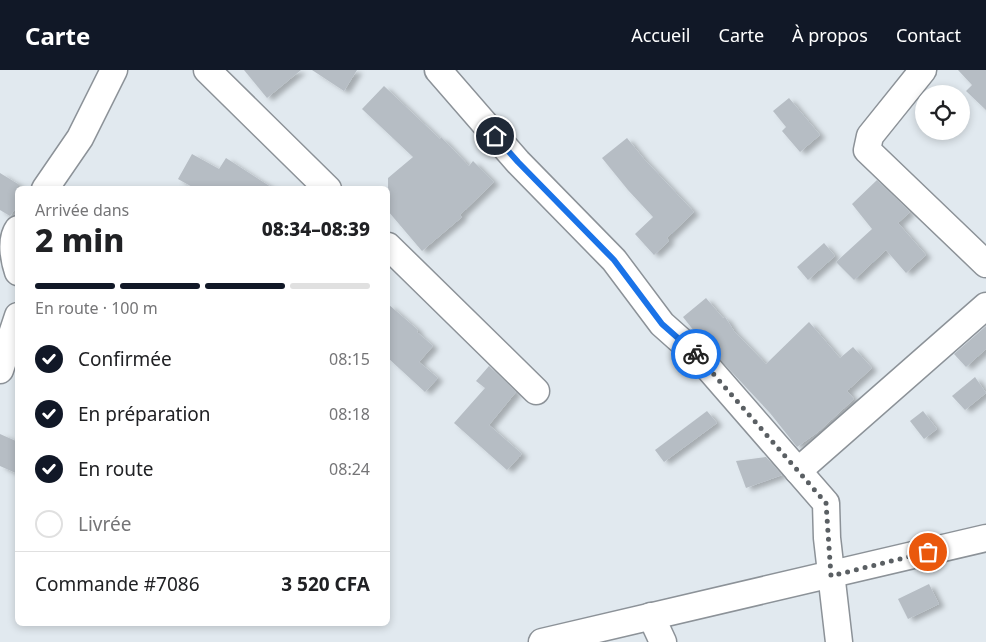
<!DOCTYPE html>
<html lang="fr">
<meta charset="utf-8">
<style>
:root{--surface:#fff;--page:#f2f2f2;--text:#202124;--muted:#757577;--line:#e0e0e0;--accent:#111827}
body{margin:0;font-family:"Noto Sans",sans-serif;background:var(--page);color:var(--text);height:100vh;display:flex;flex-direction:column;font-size:19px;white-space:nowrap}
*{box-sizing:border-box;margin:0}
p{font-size:16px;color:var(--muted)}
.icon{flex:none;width:28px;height:28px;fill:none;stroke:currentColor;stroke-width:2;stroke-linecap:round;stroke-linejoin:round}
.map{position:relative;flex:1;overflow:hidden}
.drawer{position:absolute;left:15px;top:116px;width:375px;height:440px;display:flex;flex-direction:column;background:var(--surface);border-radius:8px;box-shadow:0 2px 8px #0003}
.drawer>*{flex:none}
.tools{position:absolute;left:915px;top:15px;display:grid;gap:10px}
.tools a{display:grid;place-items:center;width:55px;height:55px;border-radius:50%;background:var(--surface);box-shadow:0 2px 8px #0003;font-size:25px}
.pin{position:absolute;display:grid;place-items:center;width:42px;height:42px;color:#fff;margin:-21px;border:2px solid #fff;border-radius:50%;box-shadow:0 1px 5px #0007}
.courier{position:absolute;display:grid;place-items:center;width:50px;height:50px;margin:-25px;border:4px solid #1a73e8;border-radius:50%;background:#fff;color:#222;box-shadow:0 1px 6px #0007}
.summary em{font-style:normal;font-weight:800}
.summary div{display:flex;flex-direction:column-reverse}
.summary{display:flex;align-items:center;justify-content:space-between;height:85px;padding:0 20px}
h1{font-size:32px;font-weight:800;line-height:38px}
.bar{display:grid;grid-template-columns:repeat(4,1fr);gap:8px 5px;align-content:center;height:60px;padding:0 20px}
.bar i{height:6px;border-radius:4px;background:var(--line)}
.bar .selected{background:var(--accent)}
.bar p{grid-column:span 4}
.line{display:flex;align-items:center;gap:12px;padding:0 20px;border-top:1px solid var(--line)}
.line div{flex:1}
ol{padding:0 20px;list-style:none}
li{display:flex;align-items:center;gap:15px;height:55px}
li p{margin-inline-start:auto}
li .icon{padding:5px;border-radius:50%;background:var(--accent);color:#fff;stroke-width:4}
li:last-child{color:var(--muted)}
li i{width:28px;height:28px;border:2px solid var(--line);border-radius:50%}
header{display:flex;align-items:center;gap:30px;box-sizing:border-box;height:70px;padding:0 25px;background:var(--accent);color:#fff}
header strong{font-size:24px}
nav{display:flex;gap:28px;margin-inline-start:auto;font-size:18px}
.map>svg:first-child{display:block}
.building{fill:#b6bdc4;filter:url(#shadow)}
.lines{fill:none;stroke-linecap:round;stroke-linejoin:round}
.minor-casing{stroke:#8c9298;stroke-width:29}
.minor{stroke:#fff;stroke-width:26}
.done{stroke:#5a5f63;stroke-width:5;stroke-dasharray:0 9}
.route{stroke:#1a73e8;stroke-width:6}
</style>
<header>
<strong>Carte</strong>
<nav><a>Accueil</a><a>Carte</a><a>À propos</a><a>Contact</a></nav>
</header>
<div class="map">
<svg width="986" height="572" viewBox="0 0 986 572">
<defs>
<filter id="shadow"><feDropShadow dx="5.5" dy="3" stdDeviation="2.5" flood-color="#0004"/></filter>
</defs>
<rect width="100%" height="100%" fill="#e1e9ef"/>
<!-- building -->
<g class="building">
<path d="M 244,0 L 301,0 L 267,28 Z"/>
<path d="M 312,0 L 357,0 L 344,21 Z"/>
<path d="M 958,0 L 986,0 L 986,40 L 966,21 L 972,15 Z"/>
<path d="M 384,16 L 440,69 L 441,67 L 469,96 L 473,91 L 494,112 L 460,145 L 462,147 L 422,181 L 388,141 L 388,108 L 413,87 L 362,39 Z"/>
<path d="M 789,28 L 820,65 L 800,82 L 782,61 L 786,57 L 773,41 Z"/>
<path d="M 627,68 L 644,89 L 694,142 L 667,168 L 669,171 L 654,185 L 635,164 L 653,147 L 628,120 L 602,88 Z"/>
<path d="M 192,84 L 219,99 L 226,88 L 274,119 L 196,119 L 178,109 Z"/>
<path d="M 0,103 L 18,114 L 18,135 L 10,146 L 0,140 Z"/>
<path d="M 877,110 L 910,142 L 898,153 L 926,185 L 906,203 L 886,180 L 854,210 L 836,192 L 872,159 L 852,134 Z"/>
<path d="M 824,173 L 835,186 L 808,210 L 797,197 Z"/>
<path d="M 706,228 L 723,248 L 725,247 L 734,261 L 766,294 L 809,252 L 840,288 L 853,277 L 872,298 L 847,321 L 854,329 L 818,362 L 797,377 L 770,343 L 698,266 L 683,247 Z"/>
<path d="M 388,234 L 418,260 L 417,262 L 433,276 L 419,292 L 438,308 L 425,322 L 388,288 Z"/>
<path d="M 986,256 L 986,279 L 966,297 L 954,284 Z"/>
<path d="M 489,296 L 516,322 L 489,355 L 522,384 L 507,400 L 454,353 L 485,318 L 476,311 Z"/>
<path d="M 975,307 L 986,323 L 965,340 L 952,326 Z"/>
<path d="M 707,341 L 717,353 L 664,392 L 655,380 Z"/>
<path d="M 923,341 L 937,359 L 924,369 L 910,351 Z"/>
<path d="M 0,364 L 18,372 L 18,404 L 0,396 Z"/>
<path d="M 766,387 L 782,405 L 746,418 L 736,391 Z"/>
<path d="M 929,514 L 939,534 L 908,549 L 898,529 Z"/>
</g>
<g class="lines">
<defs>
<g id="minor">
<path d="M 207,0 L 328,119"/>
<path d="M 438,0 L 518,92 L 614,190 L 662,254 L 698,286 L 826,433 L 827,468 L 839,572"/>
<path d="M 923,0 L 870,66 L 867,80 L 986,194"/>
<path d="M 45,119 L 80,68 L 114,0"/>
<path d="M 18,159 C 10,170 14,190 18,202"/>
<path d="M 388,176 L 536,321"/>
<path d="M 0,300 L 18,246"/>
<path d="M 798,401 L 986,236"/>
<path d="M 651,546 L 663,572"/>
<path d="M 542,572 L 986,468"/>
</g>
</defs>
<!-- minor casing -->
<use href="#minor" class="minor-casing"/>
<!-- minor -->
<use href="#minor" class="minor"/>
</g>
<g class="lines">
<!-- done -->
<path class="done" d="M 696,284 L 826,433 L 831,506 L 928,482"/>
<!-- route -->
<path class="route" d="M 495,66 L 518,92 L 614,190 L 662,254 L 696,284"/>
</g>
</svg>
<div class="tools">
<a><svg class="icon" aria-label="locate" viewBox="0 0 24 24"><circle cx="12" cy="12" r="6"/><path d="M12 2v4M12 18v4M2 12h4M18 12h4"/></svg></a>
</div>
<div class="pin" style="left:928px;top:482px;background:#ea580c"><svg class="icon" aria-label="bag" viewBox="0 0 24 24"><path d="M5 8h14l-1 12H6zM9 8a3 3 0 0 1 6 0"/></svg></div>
<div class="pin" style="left:495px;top:66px;background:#1f2937"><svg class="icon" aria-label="home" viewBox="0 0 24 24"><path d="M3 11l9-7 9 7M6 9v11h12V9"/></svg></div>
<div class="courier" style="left:696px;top:284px"><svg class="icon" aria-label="bike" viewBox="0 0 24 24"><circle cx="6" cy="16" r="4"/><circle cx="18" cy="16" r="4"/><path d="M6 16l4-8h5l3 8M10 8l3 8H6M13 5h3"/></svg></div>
<section class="drawer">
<div class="summary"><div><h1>2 min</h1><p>Arrivée dans</p></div><em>08:34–08:39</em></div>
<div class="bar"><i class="selected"></i><i class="selected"></i><i class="selected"></i><i></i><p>En route · 100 m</p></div>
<ol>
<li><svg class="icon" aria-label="check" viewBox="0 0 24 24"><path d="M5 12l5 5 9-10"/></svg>Confirmée<p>08:15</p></li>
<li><svg class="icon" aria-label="check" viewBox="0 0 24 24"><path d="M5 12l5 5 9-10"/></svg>En préparation<p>08:18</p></li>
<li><svg class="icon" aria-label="check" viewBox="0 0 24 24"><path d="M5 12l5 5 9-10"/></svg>En route<p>08:24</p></li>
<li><i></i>Livrée</li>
</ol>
<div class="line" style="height:65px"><div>Commande #7086</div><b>3 520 CFA</b></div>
</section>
</div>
